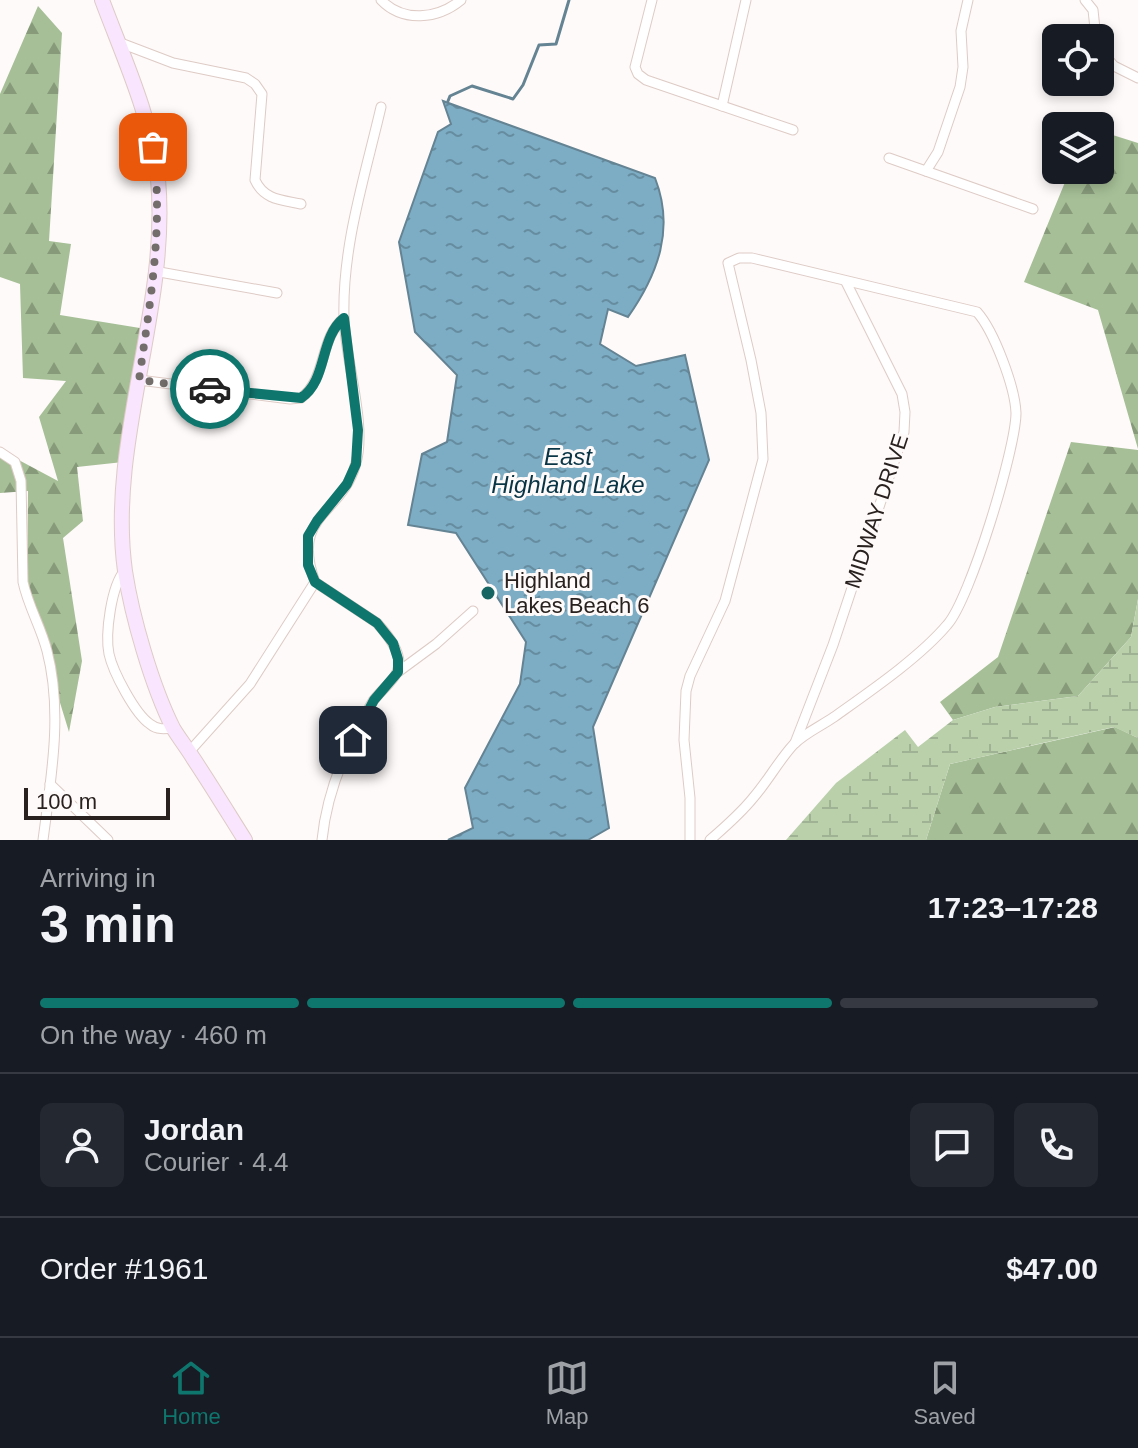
<!DOCTYPE html>
<meta charset="utf-8">
<style>
:root{--surface:#171b24;--page:#242831;--text:#f1f3f6;--muted:#9ea1a6;--line:#363941;--accent:#0f766e}
body{margin:0;font-family:Helvetica,sans-serif;background:var(--page);color:var(--text);height:100vh;display:flex;flex-direction:column;font-size:30px;white-space:nowrap}
*{box-sizing:border-box;margin:0}
p{font-size:26px;color:var(--muted)}
.icon{flex:none;width:44px;height:44px;fill:none;stroke:currentColor;stroke-width:2;stroke-linecap:round;stroke-linejoin:round}
.map{position:relative;height:840px;overflow:hidden}
.panel{display:flex;flex-direction:column;background:var(--surface);flex:1}
.panel>*{flex:none}
.controls{position:absolute;left:1042px;top:24px;display:grid;gap:16px}
.controls a{display:grid;place-items:center;width:72px;height:72px;border-radius:12px;background:var(--surface);box-shadow:0 4px 12px #0003;font-size:40px}
.scale{position:absolute;left:24px;bottom:20px;width:146px;box-sizing:border-box;padding-left:8px;border:4px solid #28211f;border-top:0;font-size:22px;line-height:28px;white-space:nowrap;color:#28211f;-webkit-text-stroke:6px #fefaf9;paint-order:stroke}
.pin{position:absolute;display:grid;place-items:center;width:68px;height:68px;color:#fff;margin:-34px;border-radius:16px;box-shadow:0 4px 12px #0006}
.courier{position:absolute;display:grid;place-items:center;width:80px;height:80px;margin:-40px;border:6px solid #0f766e;border-radius:50%;background:#fff;color:#222;box-shadow:0 2px 10px #0007}
.headline em{font-style:normal;font-weight:600}
.headline div{display:flex;flex-direction:column-reverse}
.headline{display:flex;align-items:center;justify-content:space-between;height:136px;padding:0 40px}
h1{font-size:52px;font-weight:600;line-height:60px}
.bar{display:grid;grid-template-columns:repeat(4,1fr);gap:12px 8px;align-content:center;height:96px;padding:0 40px}
.bar i{height:10px;border-radius:6px;background:var(--line)}
.bar .selected{background:var(--accent)}
.bar p{grid-column:span 4}
.line{display:flex;align-items:center;gap:20px;padding:0 40px;border-top:2px solid var(--line)}
.line div{flex:1}
.round{display:grid;place-items:center;flex:none;width:84px;height:84px;border-radius:12px;background:var(--page)}
.menu{display:flex;justify-content:space-around;align-items:center;height:112px;border-top:2px solid var(--line);background:var(--surface);font-size:22px;color:var(--muted)}
.menu a{display:grid;justify-items:center;gap:4px}
.menu .selected{color:var(--accent)}
.map>svg:first-child{display:block}
.forest{fill:url(#forest-firs)}
.wetland{fill:url(#wetland-marsh)}
.water{fill:url(#water-ripples);stroke:#648393;stroke-width:2}
.lines{fill:none;stroke-linecap:round;stroke-linejoin:round}
.stream{stroke:#648393;stroke-width:3}
.street-casing{stroke:#decbc5;stroke-width:11}
.secondary-casing{stroke:#decbc5;stroke-width:16}
.street{stroke:#fff;stroke-width:9}
.secondary{stroke:#f9e5fe;stroke-width:14}
.done{stroke:#736d6b;stroke-width:8;stroke-dasharray:0 14.4}
.route{stroke:#0f766e;stroke-width:10}
.poi-dot{fill:#166563;stroke:#fefaf9;stroke-width:3}
.labels{text-anchor:middle;stroke-width:6;stroke-linejoin:round;paint-order:stroke}
.street-label{font-size:22px;fill:#28211f;stroke:#fefaf9}
.poi-label{font-size:22px;fill:#28211f;stroke:#fefaf9;text-anchor:start}
.water-label{font-size:24px;font-style:italic;fill:#093445;stroke:#fefaf9}
</style>
<div class="map">
<svg width="1138" height="840" viewBox="0 0 1138 840">
<defs>
<pattern id="forest-firs" width="22" height="20" patternUnits="userSpaceOnUse" patternTransform="scale(2)"><rect width="22" height="20" fill="#a6bf97"/><path d="M5 1l3.5 6h-7zM16 11l3.5 6h-7z" fill="#879b7b"/></pattern>
<pattern id="wetland-marsh" width="20" height="14" patternUnits="userSpaceOnUse" patternTransform="scale(2)"><rect width="20" height="14" fill="#b9d0ab"/><path d="M1 5h8M5 5V1M11 12h8M15 12V8" fill="none" stroke="#9fb293"/></pattern>
<pattern id="water-ripples" width="26" height="14" patternUnits="userSpaceOnUse" patternTransform="scale(2)"><rect width="26" height="14" fill="#7dadc5"/><path d="M2 4q2-2 4 0t4 0M15 11q2-2 4 0t4 0" fill="none" stroke="#668c9f"/></pattern>
</defs>
<rect width="100%" height="100%" fill="#fefaf9"/>
<!-- forest -->
<g class="forest">
<path d="M 38,6 L 62,33 L 49,241 L 71,244 L 60,315 L 146,329 L 123,462 L 77,467 L 83,521 L 63,538 L 82,661 L 69,732 L 27,595 L 28,491 L 0,493 L 0,450 L 58,481 L 39,417 L 66,381 L 23,378 L 20,284 L 0,277 L 0,94 Z"/>
<path d="M 1100,131 L 1138,143 L 1138,449 L 1098,310 L 1024,282 L 1070,170 L 1100,170 Z"/>
<path d="M 1071,442 L 1138,450 L 1138,599 L 1131,637 L 1078,696 L 995,707 L 953,720 L 940,702 L 998,657 Z"/>
<path d="M 1115,727 L 1138,738 L 1138,840 L 926,840 L 950,764 Z"/>
</g>
<!-- wetland -->
<path class="wetland" d="M 1138,599 L 1138,738 L 1114,727 L 950,764 L 926,840 L 786,840 L 836,783 L 905,730 L 918,747 L 953,720 L 995,707 L 1078,696 L 1131,637 Z"/>
<!-- water -->
<path class="water" d="M 443,101 L 655,178 C 675,229 658,274 628,317 L 608,309 L 600,344 L 636,366 L 685,355 L 709,460 L 593,727 L 609,828 L 588,840 L 448,840 L 473,828 L 465,788 L 520,684 L 526,642 L 456,533 L 408,525 L 422,454 L 447,442 L 457,375 L 415,332 L 399,242 L 438,132 L 451,124 Z"/>
<g class="lines">
<!-- stream -->
<path class="stream" d="M 448,101 L 450,96 L 472,86 L 513,99 L 523,85 L 539,45 L 556,44 L 569,0"/>
<defs>
<g id="street">
<path d="M 381,0 C 403,23 438,19 461,0"/>
<path d="M 652,0 L 635,67 L 638,74 L 646,80 L 793,130"/>
<path d="M 1085,0 L 1093,10 L 1096,38"/>
<path d="M 118,42 L 173,63 L 246,78 L 255,84 L 262,94 L 255,180 C 264,200 282,200 301,204"/>
<path d="M 1100,50 L 1114,66 L 1138,78"/>
<path d="M 722,106 L 746,0"/>
<path d="M 889,158 L 1033,209"/>
<path d="M 926,171 L 938,152 L 960,87 L 963,67 L 961,31 L 968,0"/>
<path d="M 154,271 L 277,293"/>
<path d="M 139,380 L 290,399 L 301,398 C 327,379 319,338 344,318"/>
<path d="M 0,452 L 15,462 L 21,481 L 23,582 C 28,606 41,627 47,651 C 63,712 51,778 43,840"/>
<path d="M 125,570 C 111,586 105,634 109,654 C 113,672 135,714 150,724 C 157,730 165,729 173,728"/>
<path d="M 398,672 L 436,644 L 473,611"/>
<path d="M 795,743 L 833,645 L 904,432 L 905,412 L 902,394 L 846,282"/>
<path d="M 189,752 L 250,684 L 315,582"/>
<path d="M 50,784 L 108,840"/>
<path d="M 322,840 C 327,790 347,744 373,701 C 380,691 393,682 397,672 C 405,655 387,634 377,623 L 315,582 C 290,513 342,516 356,463 C 367,424 345,360 344,317 C 342,246 365,176 381,107"/>
<path d="M 690,840 L 690,798 L 684,740 L 686,691 L 690,676 L 725,601 L 763,459 L 761,413 L 751,360 L 728,263 L 739,258 L 752,258 L 977,312 C 994,331 1015,387 1016,413 C 1016,448 970,600 947,625 C 919,658 869,692 834,717 C 821,726 805,733 794,744 C 779,760 768,781 753,798 C 741,813 725,827 710,840"/>
</g>
<path id="secondary" d="M 102,0 C 124,59 151,116 158,179 C 170,308 107,442 125,571 C 132,617 152,686 173,728 C 179,738 187,748 193,758 C 211,785 228,813 245,840"/>
</defs>
<!-- street casing -->
<use href="#street" class="street-casing"/>
<!-- secondary casing -->
<use href="#secondary" class="secondary-casing"/>
<!-- street -->
<use href="#street" class="street"/>
<!-- secondary -->
<use href="#secondary" class="secondary"/>
</g>
<g class="lines">
<!-- done -->
<path class="done" d="M 153,147 C 164,226 150,302 139,380 L 210,389"/>
<!-- route -->
<path class="route" d="M 210,389 L 301,398 C 328,380 319,338 344,318 L 358,430 L 356,464 L 347,484 L 317,521 L 308,536 L 308,565 L 315,582 L 377,623 L 393,643 L 398,659 L 398,672 L 374,700 L 353,740"/>
</g>
<!-- markers -->
<circle class="poi-dot" cx="488" cy="593" r="8"/>
<g class="labels">
<!-- street labels -->
<g class="street-label">
<text transform="translate(876 511) rotate(-72)" y="8">MIDWAY DRIVE</text>
</g>
<!-- poi labels -->
<g class="poi-label">
<text x="504" y="588">Highland<tspan x="504" dy="25">Lakes Beach 6</tspan></text>
</g>
<!-- water labels -->
<g class="water-label">
<text x="568" y="465">East<tspan x="568" dy="28">Highland Lake</tspan></text>
</g>
</g>
</svg>
<div class="controls">
<a><svg class="icon" aria-label="locate" viewBox="0 0 24 24"><circle cx="12" cy="12" r="6"/><path d="M12 2v4M12 18v4M2 12h4M18 12h4"/></svg></a>
<a><svg class="icon" aria-label="layers" viewBox="0 0 24 24"><path d="M12 4l9 5-9 5-9-5zM3 14l9 5 9-5"/></svg></a>
</div>
<div class="scale">100 m</div>
<div class="pin" style="left:153px;top:147px;background:#ea580c"><svg class="icon" aria-label="bag" viewBox="0 0 24 24"><path d="M5 8h14l-1 12H6zM9 8a3 3 0 0 1 6 0"/></svg></div>
<div class="pin" style="left:353px;top:740px;background:#1f2937"><svg class="icon" aria-label="home" viewBox="0 0 24 24"><path d="M3 11l9-7 9 7M6 9v11h12V9"/></svg></div>
<div class="courier" style="left:210px;top:389px"><svg class="icon" aria-label="car" viewBox="0 0 24 24"><path d="M5 17H2v-5l4-1 3-4h7l3 4 3 1v5h-3M9 17h6M6 11h13"/><circle cx="7" cy="17" r="2"/><circle cx="17" cy="17" r="2"/></svg></div>
</div>
<section class="panel">
<div class="headline"><div><h1>3 min</h1><p>Arriving in</p></div><em>17:23–17:28</em></div>
<div class="bar"><i class="selected"></i><i class="selected"></i><i class="selected"></i><i></i><p>On the way · 460 m</p></div>
<div class="line" style="height:144px"><a class="round"><svg class="icon" aria-label="person" viewBox="0 0 24 24"><circle cx="12" cy="8" r="4"/><path d="M4 21q1-7 8-7t8 7"/></svg></a><div><b>Jordan</b><p>Courier · 4.4</p></div><a class="round"><svg class="icon" aria-label="chat" viewBox="0 0 24 24"><path d="M4 5h16v11H9l-5 4z"/></svg></a><a class="round"><svg class="icon" aria-label="phone" viewBox="0 0 24 24"><path d="M5 4h4l2 5-3 2q2 4 5 5l2-3 5 2v4C11 20 4 13 5 4z"/></svg></a></div>
<div class="line" style="height:104px"><div>Order #1961</div><b>$47.00</b></div>
</section>
<nav class="menu">
<a class="selected"><svg class="icon" aria-label="home" viewBox="0 0 24 24"><path d="M3 11l9-7 9 7M6 9v11h12V9"/></svg>Home</a>
<a><svg class="icon" aria-label="map" viewBox="0 0 24 24"><path d="M3 6l6-2 6 2 6-2v14l-6 2-6-2-6 2zM9 4v14M15 6v14"/></svg>Map</a>
<a><svg class="icon" aria-label="saved" viewBox="0 0 24 24"><path d="M7 4h10v16l-5-4-5 4z"/></svg>Saved</a>
</nav>
